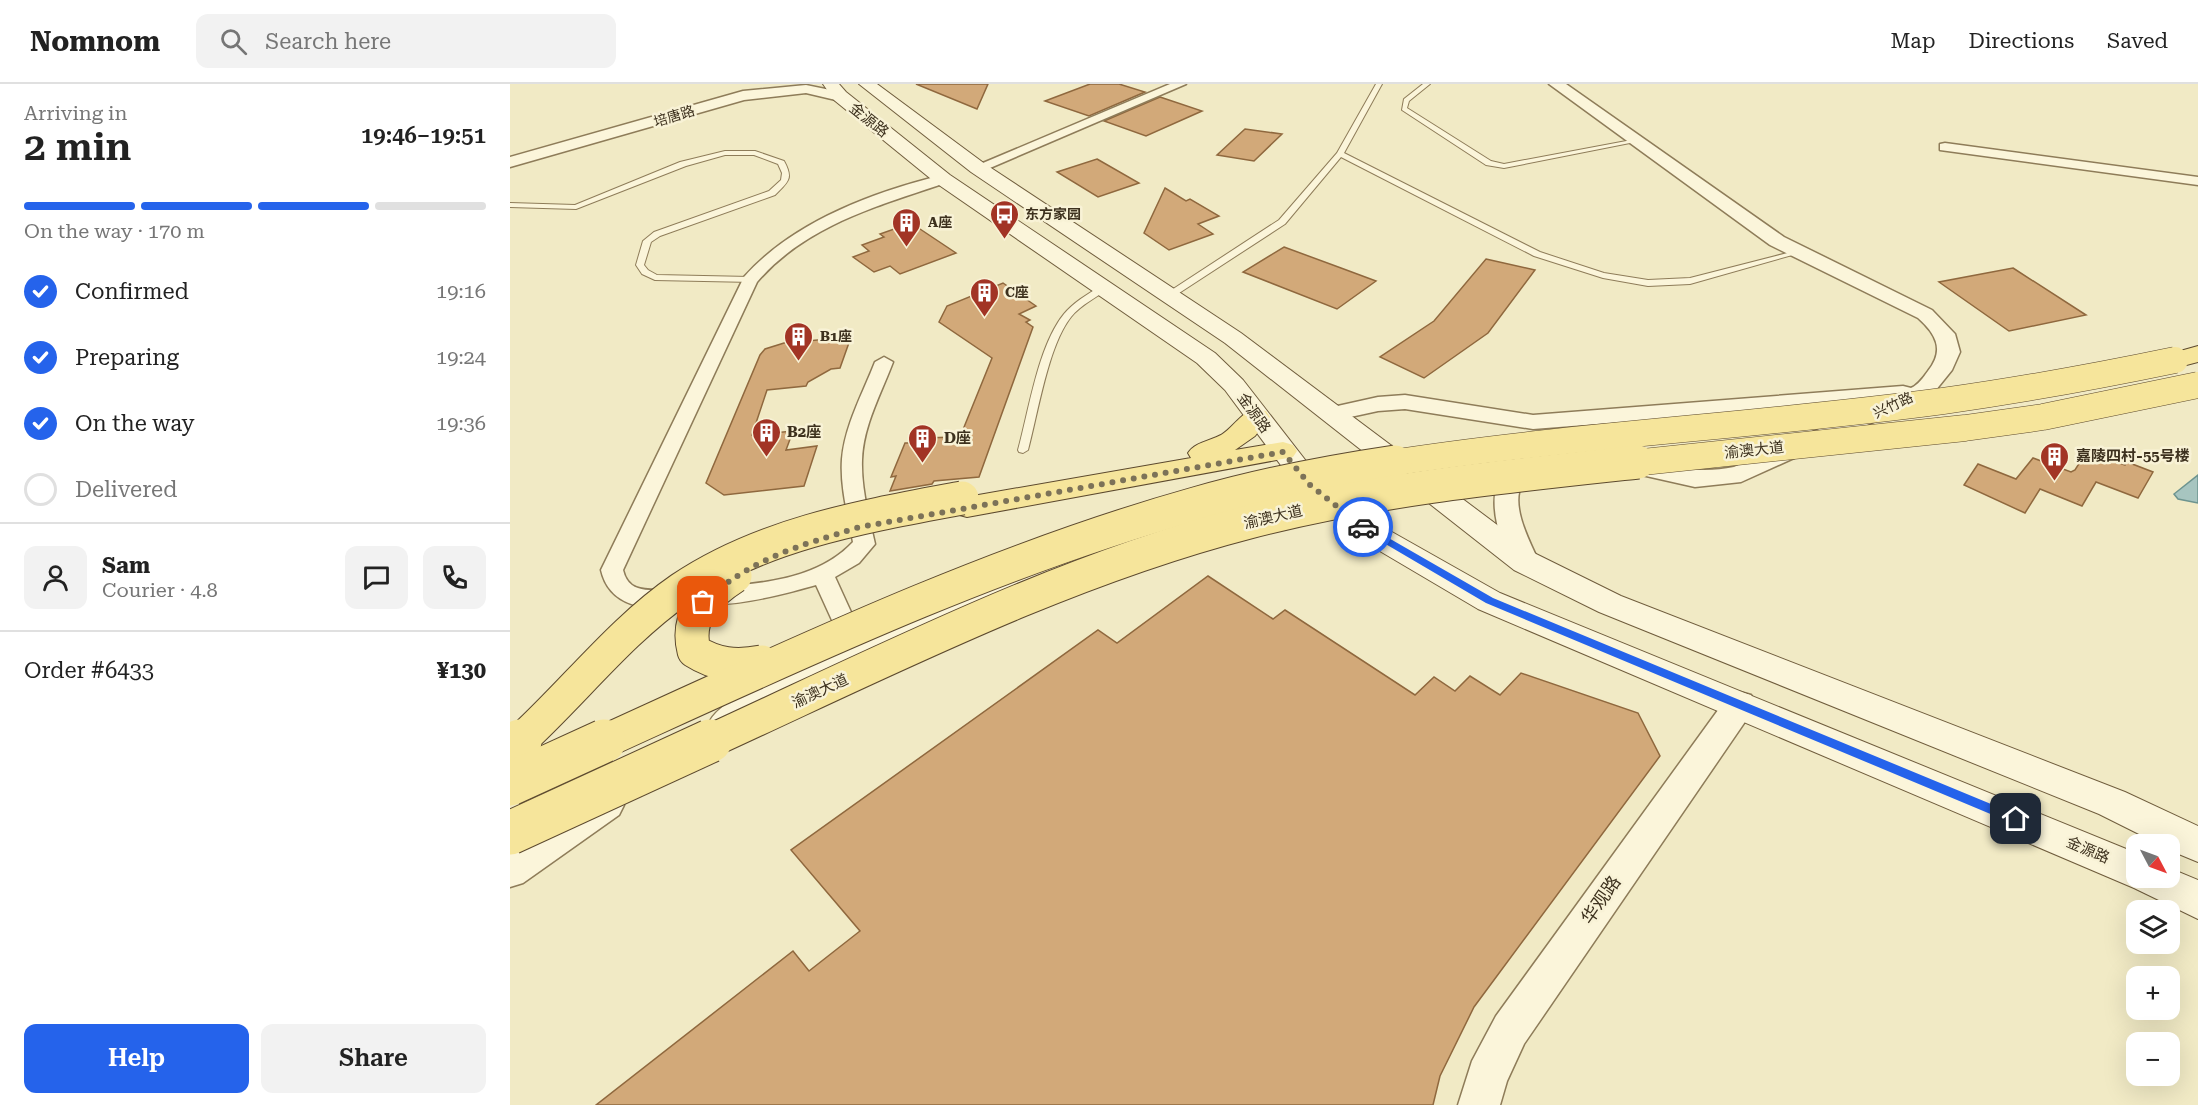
<!DOCTYPE html>
<meta charset="utf-8">
<style>
:root{--surface:#fff;--page:#f2f2f2;--text:#222;--muted:#767676;--line:#e0e0e0;--accent:#2563eb}
body{margin:0;font-family:"Roboto Serif","Noto Sans SC",serif;background:var(--page);color:var(--text);height:100vh;display:flex;flex-direction:column;font-size:22px;white-space:nowrap}
*{box-sizing:border-box;margin:0}
p{font-size:20px;color:var(--muted)}
.icon{flex:none;width:33px;height:33px;fill:none;stroke:currentColor;stroke-width:2;stroke-linecap:round;stroke-linejoin:round}
.map{position:relative;flex:1;overflow:hidden}
.details{display:flex;flex-direction:column;background:var(--surface);width:510px}
.details>*{flex:none}
.needle{width:39px;rotate:131deg}
.buttons{position:absolute;left:1616px;top:750px;display:grid;gap:12px}
.buttons a{display:grid;place-items:center;width:54px;height:54px;border-radius:12px;background:var(--surface);box-shadow:0 6px 24px #0002;font-size:30px}
.pin{position:absolute;display:grid;place-items:center;width:51px;height:51px;color:#fff;margin:-26px;border-radius:12px;box-shadow:0 3px 9px #0006}
.courier{position:absolute;display:grid;place-items:center;width:60px;height:60px;margin:-30px;border:4px solid #2563eb;border-radius:50%;background:#fff;color:#222;box-shadow:0 2px 8px #0007}
.overview em{font-style:normal;font-weight:600}
.overview div{display:flex;flex-direction:column-reverse}
.overview{display:flex;align-items:center;justify-content:space-between;height:102px;padding:0 24px}
h1{font-size:39px;font-weight:600;line-height:45px}
.bar{display:grid;grid-template-columns:repeat(4,1fr);gap:9px 6px;align-content:center;height:72px;padding:0 24px}
.bar i{height:8px;border-radius:4px;background:var(--line)}
.bar .selected{background:var(--accent)}
.bar p{grid-column:span 4}
.line{display:flex;align-items:center;gap:15px;padding:0 24px;border-top:2px solid var(--line)}
.line div{flex:1}
.round{display:grid;place-items:center;flex:none;width:63px;height:63px;border-radius:12px;background:var(--page)}
ol{padding:0 24px;list-style:none}
li{display:flex;align-items:center;gap:18px;height:66px}
li p{margin-inline-start:auto}
li .icon{padding:6px;border-radius:50%;background:var(--accent);color:#fff;stroke-width:4}
li:last-child{color:var(--muted)}
li i{width:33px;height:33px;border:3px solid var(--line);border-radius:50%}
.primary-button{display:flex;gap:12px;margin-top:auto;padding:12px 24px}
.primary-button a{flex:1;height:69px;border-radius:12px;background:var(--accent);color:#fff;font-size:24px;font-weight:600;line-height:69px;text-align:center}
.primary-button a+a{background:var(--page);color:var(--text)}
header{display:flex;align-items:center;gap:36px;box-sizing:border-box;height:84px;padding:0 30px;background:var(--surface);border-bottom:2px solid var(--line)}
header strong{font-size:28px}
nav{display:flex;gap:33px;margin-inline-start:auto;font-size:21px}
.search{width:420px;height:54px;background:var(--page);display:flex;align-items:center;gap:15px;box-sizing:border-box;padding:0 21px;border-radius:12px;color:var(--muted);font-size:22px}
main{display:flex;flex:1;min-height:0}
.map>svg:first-child{display:block}
.water{fill:#a7c5c0;stroke:#6d948f;stroke-width:1.5}
.building{fill:#d2a979;stroke:#8f683e;stroke-width:1.5}
.lines{fill:none;stroke-linecap:round;stroke-linejoin:round}
.service-casing{stroke:#8e7c59;stroke-width:2}
.minor-casing{stroke:#8e7c59;stroke-width:3}
.tertiary-casing{stroke:#8e7c59;stroke-width:3}
.secondary-casing{stroke:#705d3d;stroke-width:2}
.primary-casing{stroke:#5c492e;stroke-width:2}
.service{fill:#fbf5da;fill-rule:evenodd}
.minor{fill:#fbf5da;fill-rule:evenodd}
.tertiary{fill:#fbf5da;fill-rule:evenodd}
.secondary{fill:#fbf5da;fill-rule:evenodd}
.primary{fill:#f6e59b;fill-rule:evenodd}
.primary-bridge-far2-casing{stroke:#5c492e;stroke-width:27;stroke-linecap:butt}
.primary-bridge-far1-casing{stroke:#5c492e;stroke-width:35;stroke-linecap:butt}
.primary-bridge-casing{stroke:#5c492e;stroke-width:45;stroke-linecap:butt}
.primary-bridge-far2{stroke:#f6e59b;stroke-width:26}
.primary-bridge-far1{stroke:#f6e59b;stroke-width:33}
.primary-bridge{stroke:#f6e59b;stroke-width:43}
.route{fill:#2563eb}
.done{stroke:#7c7258;stroke-width:6;stroke-dasharray:0 10.8}
.labels{text-anchor:middle;stroke-width:5;stroke-linejoin:round;paint-order:stroke}
.far-street-label{font-size:14px;fill:#3d311e;stroke:#f8f2d6}
.far-poi-label{font-size:14px;font-weight:bold;fill:#3d311e;stroke:#f8f2d6;text-anchor:start}
.street-label{font-size:15px;fill:#3d311e;stroke:#f8f2d6}
.poi-label{font-size:15px;font-weight:bold;fill:#3d311e;stroke:#f8f2d6;text-anchor:start}
.near-street-label{font-size:18px;fill:#3d311e;stroke:#f8f2d6}
</style>
<header>
<strong>Nomnom</strong>
<div class="search"><svg class="icon" aria-label="search" viewBox="0 0 24 24"><circle cx="10" cy="10" r="6"/><path d="M15 15l6 6"/></svg>Search here</div>
<nav><a>Map</a><a>Directions</a><a>Saved</a></nav>
</header>
<main>
<section class="details">
<div class="overview"><div><h1>2 min</h1><p>Arriving in</p></div><em>19:46–19:51</em></div>
<div class="bar"><i class="selected"></i><i class="selected"></i><i class="selected"></i><i></i><p>On the way · 170 m</p></div>
<ol>
<li><svg class="icon" aria-label="check" viewBox="0 0 24 24"><path d="M5 12l5 5 9-10"/></svg>Confirmed<p>19:16</p></li>
<li><svg class="icon" aria-label="check" viewBox="0 0 24 24"><path d="M5 12l5 5 9-10"/></svg>Preparing<p>19:24</p></li>
<li><svg class="icon" aria-label="check" viewBox="0 0 24 24"><path d="M5 12l5 5 9-10"/></svg>On the way<p>19:36</p></li>
<li><i></i>Delivered</li>
</ol>
<div class="line" style="height:108px"><a class="round"><svg class="icon" aria-label="person" viewBox="0 0 24 24"><circle cx="12" cy="8" r="4"/><path d="M4 21q1-7 8-7t8 7"/></svg></a><div><b>Sam</b><p>Courier · 4.8</p></div><a class="round"><svg class="icon" aria-label="chat" viewBox="0 0 24 24"><path d="M4 5h16v11H9l-5 4z"/></svg></a><a class="round"><svg class="icon" aria-label="phone" viewBox="0 0 24 24"><path d="M5 4h4l2 5-3 2q2 4 5 5l2-3 5 2v4C11 20 4 13 5 4z"/></svg></a></div>
<div class="line" style="height:78px"><div>Order #6433</div><b>¥130</b></div>
<div class="primary-button"><a>Help</a><a>Share</a></div>
</section>
<div class="map">
<svg width="1688" height="1021" viewBox="0 0 1688 1021">
<rect width="100%" height="100%" fill="#f1eac5"/>
<!-- water -->
<path class="water" d="M 1688,391 L 1688,419 L 1668,415 L 1664,410 Z"/>
<!-- building -->
<g class="building">
<path d="M 406,0 L 478,0 L 467,25 Z"/>
<path d="M 580,0 L 609,0 L 635,8 L 579,32 L 535,17 Z"/>
<path d="M 650,13 L 692,27 L 636,52 L 594,37 Z"/>
<path d="M 735,45 L 772,50 L 744,77 L 707,71 Z"/>
<path d="M 587,75 L 629,99 L 588,113 L 547,88 Z"/>
<path d="M 655,104 L 676,117 L 680,115 L 709,132 L 688,140 L 703,150 L 659,166 L 634,149 Z"/>
<path d="M 401,139 L 446,169 L 390,190 L 380,182 L 364,188 L 343,173 L 359,167 L 352,161 L 374,153 L 370,150 Z"/>
<path d="M 774,163 L 831,184 L 866,197 L 827,225 L 733,188 Z"/>
<path d="M 976,175 L 1025,186 L 978,249 L 914,294 L 870,273 L 924,237 Z"/>
<path d="M 1503,184 L 1576,231 L 1499,247 L 1429,198 Z"/>
<path d="M 493,199 L 526,222 L 509,230 L 520,236 L 516,238 L 523,243 L 469,393 L 424,397 L 422,400 L 380,407 L 386,392 L 381,393 L 395,359 L 407,359 L 409,354 L 450,353 L 482,274 L 429,238 L 437,222 Z"/>
<path d="M 341,253 L 330,284 L 321,285 L 298,298 L 296,302 L 257,306 L 242,351 L 283,347 L 276,366 L 307,362 L 294,402 L 214,411 L 196,399 L 250,271 L 255,265 L 274,259 Z"/>
<path d="M 1577,367 L 1615,381 L 1617,378 L 1643,388 L 1628,414 L 1586,398 L 1572,422 L 1530,405 L 1515,429 L 1454,401 L 1468,380 L 1506,395 L 1523,374 L 1561,388 L 1565,386 Z"/>
<path d="M 698,492 L 763,535 L 775,526 L 905,611 L 924,593 L 945,607 L 960,592 L 990,611 L 1011,589 L 1128,629 L 1150,672 L 964,923 L 930,992 L 923,1021 L 86,1021 L 283,867 L 299,887 L 350,847 L 281,766 L 588,546 L 607,559 Z"/>
</g>
<g class="lines">
<defs>
<g id="service">
<path d="M 866,0 L 872,0 L 834,69 L 1030,168 L 1094,189 L 1138,196 L 1180,194 L 1289,166 L 1293,168 L 1180,200 L 1138,202 L 1093,194 L 1024,172 L 831,73 L 775,140 L 663,213 L 657,213 L 657,209 L 769,136 L 827,69 Z"/>
<path d="M 913,0 L 920,0 L 899,17 L 897,24 L 981,77 L 994,80 L 1127,55 L 1130,57 L 994,84 L 976,81 L 892,26 L 894,15 Z"/>
<path d="M 215,67 L 245,67 L 274,77 C 284,95 278,98 265,111 L 150,152 L 141,158 L 134,181 L 138,186 L 147,191 L 240,193 L 244,196 L 243,198 L 145,196 L 132,190 L 126,181 L 133,157 L 144,148 L 259,107 L 271,96 L 272,89 L 268,80 L 244,71 L 215,71 L 176,82 L 66,125 L 0,123 L 0,119 L 65,121 L 170,78 Z"/>
<path d="M 591,202 L 598,204 C 587,214 571,220 561,233 C 538,262 528,329 518,366 L 513,369 L 509,368 L 508,366 C 519,326 528,262 554,230 C 564,218 578,210 591,202 Z"/>
</g>
<g id="minor">
<path d="M 660,0 L 676,0 L 473,87 L 463,87 L 461,84 Z"/>
<path d="M 1435,59 L 1688,93 L 1688,101 L 1430,66 L 1430,60 Z"/>
<path d="M 433,91 L 440,95 L 438,98 C 369,122 297,140 247,198 L 113,486 C 120,515 147,502 169,508 L 172,514 L 169,520 C 137,529 99,522 91,486 L 234,193 C 283,138 363,108 433,91 Z"/>
<path d="M 374,273 L 383,278 C 371,310 353,342 352,376 C 351,404 359,433 365,460 L 349,479 L 325,493 L 356,561 L 352,567 L 344,570 L 336,567 L 306,501 C 278,509 217,526 189,518 L 186,512 L 189,506 C 202,502 217,502 231,501 C 271,497 314,489 343,458 C 338,431 330,403 332,375 C 335,341 353,309 365,278 Z"/>
</g>
<g id="tertiary">
<path d="M 1039,0 L 1056,0 L 1274,153 L 1422,226 L 1445,250 L 1450,268 L 1442,286 L 1421,312 L 1231,398 L 1185,403 L 1105,385 L 1102,379 L 1105,373 L 1114,371 C 1151,381 1185,391 1224,383 L 1370,318 L 1023,345 L 895,325 L 868,327 L 822,337 L 814,335 L 810,330 L 814,325 L 868,313 L 895,311 L 1023,331 L 1393,302 L 1401,304 C 1408,301 1413,294 1418,287 C 1435,266 1426,250 1408,234 L 1260,161 Z"/>
<path d="M 296,1 L 335,9 L 338,12 L 330,17 L 296,9 L 234,16 L 0,83 L 0,73 L 233,7 Z"/>
<path d="M 1019,372 L 1028,374 L 1031,380 C 1026,388 1016,392 1012,400 C 1000,422 1020,458 1029,478 L 1025,485 L 1015,488 L 1005,485 C 985,451 966,386 1019,372 Z"/>
<path d="M 608,450 L 618,452 L 622,459 L 618,466 L 357,573 L 278,614 L 227,646 L 216,650 L 205,646 L 200,637 C 222,595 440,515 493,494 C 531,479 569,461 608,450 Z"/>
<path d="M 1230,608 L 1241,611 L 1246,620 L 1241,629 L 1014,960 L 997,997 L 990,1021 L 948,1021 L 962,977 L 986,932 L 1219,611 Z"/>
<path d="M 97,706 L 109,711 L 114,721 L 109,731 L 13,799 L 0,803 L 0,767 L 85,711 Z"/>
</g>
<g id="secondary">
<path d="M 313,0 L 329,0 L 336,8 L 440,91 L 705,269 L 733,296 L 810,395 L 866,439 L 990,509 L 1626,769 L 1626,794 L 1659,794 L 1659,784 L 1688,796 L 1688,835 L 1624,804 L 968,525 L 846,453 L 790,407 L 715,306 L 687,279 L 426,99 L 324,16 Z"/>
<path d="M 349,0 L 367,0 L 475,80 L 731,249 L 1026,470 L 1111,512 L 1615,708 L 1688,742 L 1688,778 L 1659,766 L 1659,760 L 1649,760 L 1589,730 L 1089,528 L 1004,486 L 715,259 L 461,88 Z"/>
</g>
<g id="primary">
<path d="M 1688,262 L 1688,278 L 1665,284 L 1656,281 L 1652,276 L 1656,271 Z"/>
<path d="M 746,325 L 756,327 L 760,333 L 745,352 L 725,366 L 773,358 L 783,361 L 787,367 L 783,373 L 457,433 L 446,430 L 442,423 L 446,416 L 457,413 L 681,374 L 678,369 C 685,358 700,357 711,351 C 724,343 731,328 746,325 Z"/>
</g>
</defs>
<!-- service casing -->
<use href="#service" class="service-casing"/>
<!-- minor casing -->
<use href="#minor" class="minor-casing"/>
<!-- tertiary casing -->
<use href="#tertiary" class="tertiary-casing"/>
<!-- secondary casing -->
<use href="#secondary" class="secondary-casing"/>
<!-- primary casing -->
<use href="#primary" class="primary-casing"/>
<!-- service -->
<use href="#service" class="service"/>
<!-- minor -->
<use href="#minor" class="minor"/>
<!-- tertiary -->
<use href="#tertiary" class="tertiary"/>
<!-- secondary -->
<use href="#secondary" class="secondary"/>
<!-- primary -->
<use href="#primary" class="primary"/>
<defs>
<g id="primary-bridge-far2">
<path d="M 875,380 C 1060,351 1248,342 1433,317 C 1511,306 1588,292 1665,276"/>
<path d="M 1114,380 L 1455,344 L 1533,333 L 1688,301"/>
</g>
<g id="primary-bridge-far1">
<path d="M 225,492 C 197,510 175,532 184,567 C 206,581 226,583 252,578"/>
<path d="M 8,659 C 63,609 110,547 171,505 C 254,449 356,432 452,414"/>
<path d="M 91,659 C 282,572 482,477 685,420 C 750,401 818,388 885,378"/>
<path d="M 196,659 C 373,578 550,487 739,438 C 866,405 998,392 1128,378"/>
</g>
<g id="primary-bridge">
<path d="M 0,666 L 10,657"/>
<path d="M 0,700 L 94,657"/>
<path d="M 0,749 L 200,657"/>
</g>
</defs>
<!-- primary-bridge-far2 casing -->
<use href="#primary-bridge-far2" class="primary-bridge-far2-casing"/>
<!-- primary-bridge-far1 casing -->
<use href="#primary-bridge-far1" class="primary-bridge-far1-casing"/>
<!-- primary-bridge casing -->
<use href="#primary-bridge" class="primary-bridge-casing"/>
<!-- primary-bridge-far2 -->
<use href="#primary-bridge-far2" class="primary-bridge-far2"/>
<!-- primary-bridge-far1 -->
<use href="#primary-bridge-far1" class="primary-bridge-far1"/>
<!-- primary-bridge -->
<use href="#primary-bridge" class="primary-bridge"/>
</g>
<!-- route -->
<path class="route" d="M 850,441 L 856,441 L 983,514 L 1510,732 L 1512,735 L 1510,739 L 1502,739 L 976,519 L 850,445 Z"/>
<g class="lines">
<!-- done -->
<path class="done" d="M 193,518 C 243,474 288,462 350,443 L 773,368 L 800,401 L 853,443"/>
</g>
<!-- icons -->
<defs>
<symbol id="bus-pin" viewBox="-11 -11 22 30"><path d="M0 17L-7.5 6A9.5 9.5 0 1 1 7.5 6Z" fill="#a23425" stroke="#f8f2d6"/><path d="M-5-6H5V4H4V6H2V4H-2V6H-4V4H-5ZM-3.5-4V0h7V-4ZM-3.5 1.2v1.5H-2V1.2ZM2 1.2v1.5H3.5V1.2Z" fill="#fff"/></symbol>
<symbol id="building-pin" viewBox="-11 -11 22 30"><path d="M0 17L-7.5 6A9.5 9.5 0 1 1 7.5 6Z" fill="#a23425" stroke="#f8f2d6"/><path d="M-4-6H4V6H1V3H-1V6H-4ZM-2.5-4.3h1.7v1.8h-1.7ZM.8-4.3h1.7v1.8H.8ZM-2.5-1h1.7V.8h-1.7ZM.8-1h1.7V.8H.8Z" fill="#fff"/></symbol>
</defs>
<g fill-rule="evenodd">
<use href="#bus-pin" x="478" y="114" width="33" height="45"/>
<use href="#building-pin" x="380" y="122" width="33" height="45"/>
<use href="#building-pin" x="458" y="192" width="33" height="45"/>
<use href="#building-pin" x="272" y="236" width="33" height="45"/>
<use href="#building-pin" x="240" y="332" width="33" height="45"/>
<use href="#building-pin" x="396" y="338" width="33" height="45"/>
<use href="#building-pin" x="1528" y="356" width="33" height="45"/>
</g>
<g class="labels">
<!-- far-street labels -->
<g class="far-street-label">
<text transform="translate(164 32) rotate(-17)" y="5">培唐路</text>
<text transform="translate(1383 321) rotate(-25)" y="5">兴竹路</text>
</g>
<!-- far-poi labels -->
<g class="far-poi-label">
<text x="515" y="135">东方家园</text>
<text x="418" y="143">A座</text>
<text x="495" y="213">C座</text>
<text x="310" y="257">B1座</text>
</g>
<!-- street labels -->
<g class="street-label">
<text transform="translate(359 36) rotate(39)" y="5">金源路</text>
<text transform="translate(744 329) rotate(54)" y="5">金源路</text>
<text transform="translate(1244 366) rotate(-6)" y="5">渝澳大道</text>
<text transform="translate(763 433) rotate(-13)" y="5">渝澳大道</text>
<text transform="translate(310 607) rotate(-25)" y="5">渝澳大道</text>
<text transform="translate(1578 766) rotate(23)" y="5">金源路</text>
</g>
<!-- poi labels -->
<g class="poi-label">
<text x="277" y="353">B2座</text>
<text x="434" y="359">D座</text>
<text x="1566" y="377">嘉陵四村-55号楼</text>
</g>
<!-- near-street labels -->
<g class="near-street-label">
<text transform="translate(1091 816) rotate(-55)" y="6">华观路</text>
</g>
</g>
</svg>
<div class="buttons">
<a><svg class="needle" viewBox="-14 -14 28 28"><path d="M0-13l5 13h-10z" fill="#e53935"/><path d="M0 13l5-13h-10z" fill="#767676"/></svg></a>
<a><svg class="icon" aria-label="layers" viewBox="0 0 24 24"><path d="M12 4l9 5-9 5-9-5zM3 14l9 5 9-5"/></svg></a>
<a>+</a>
<a>−</a>
</div>
<div class="pin" style="left:193px;top:518px;background:#ea580c"><svg class="icon" aria-label="bag" viewBox="0 0 24 24"><path d="M5 8h14l-1 12H6zM9 8a3 3 0 0 1 6 0"/></svg></div>
<div class="pin" style="left:1506px;top:735px;background:#1f2937"><svg class="icon" aria-label="home" viewBox="0 0 24 24"><path d="M3 11l9-7 9 7M6 9v11h12V9"/></svg></div>
<div class="courier" style="left:853px;top:443px"><svg class="icon" aria-label="car" viewBox="0 0 24 24"><path d="M5 17H2v-5l4-1 3-4h7l3 4 3 1v5h-3M9 17h6M6 11h13"/><circle cx="7" cy="17" r="2"/><circle cx="17" cy="17" r="2"/></svg></div>
</div>
</main>
